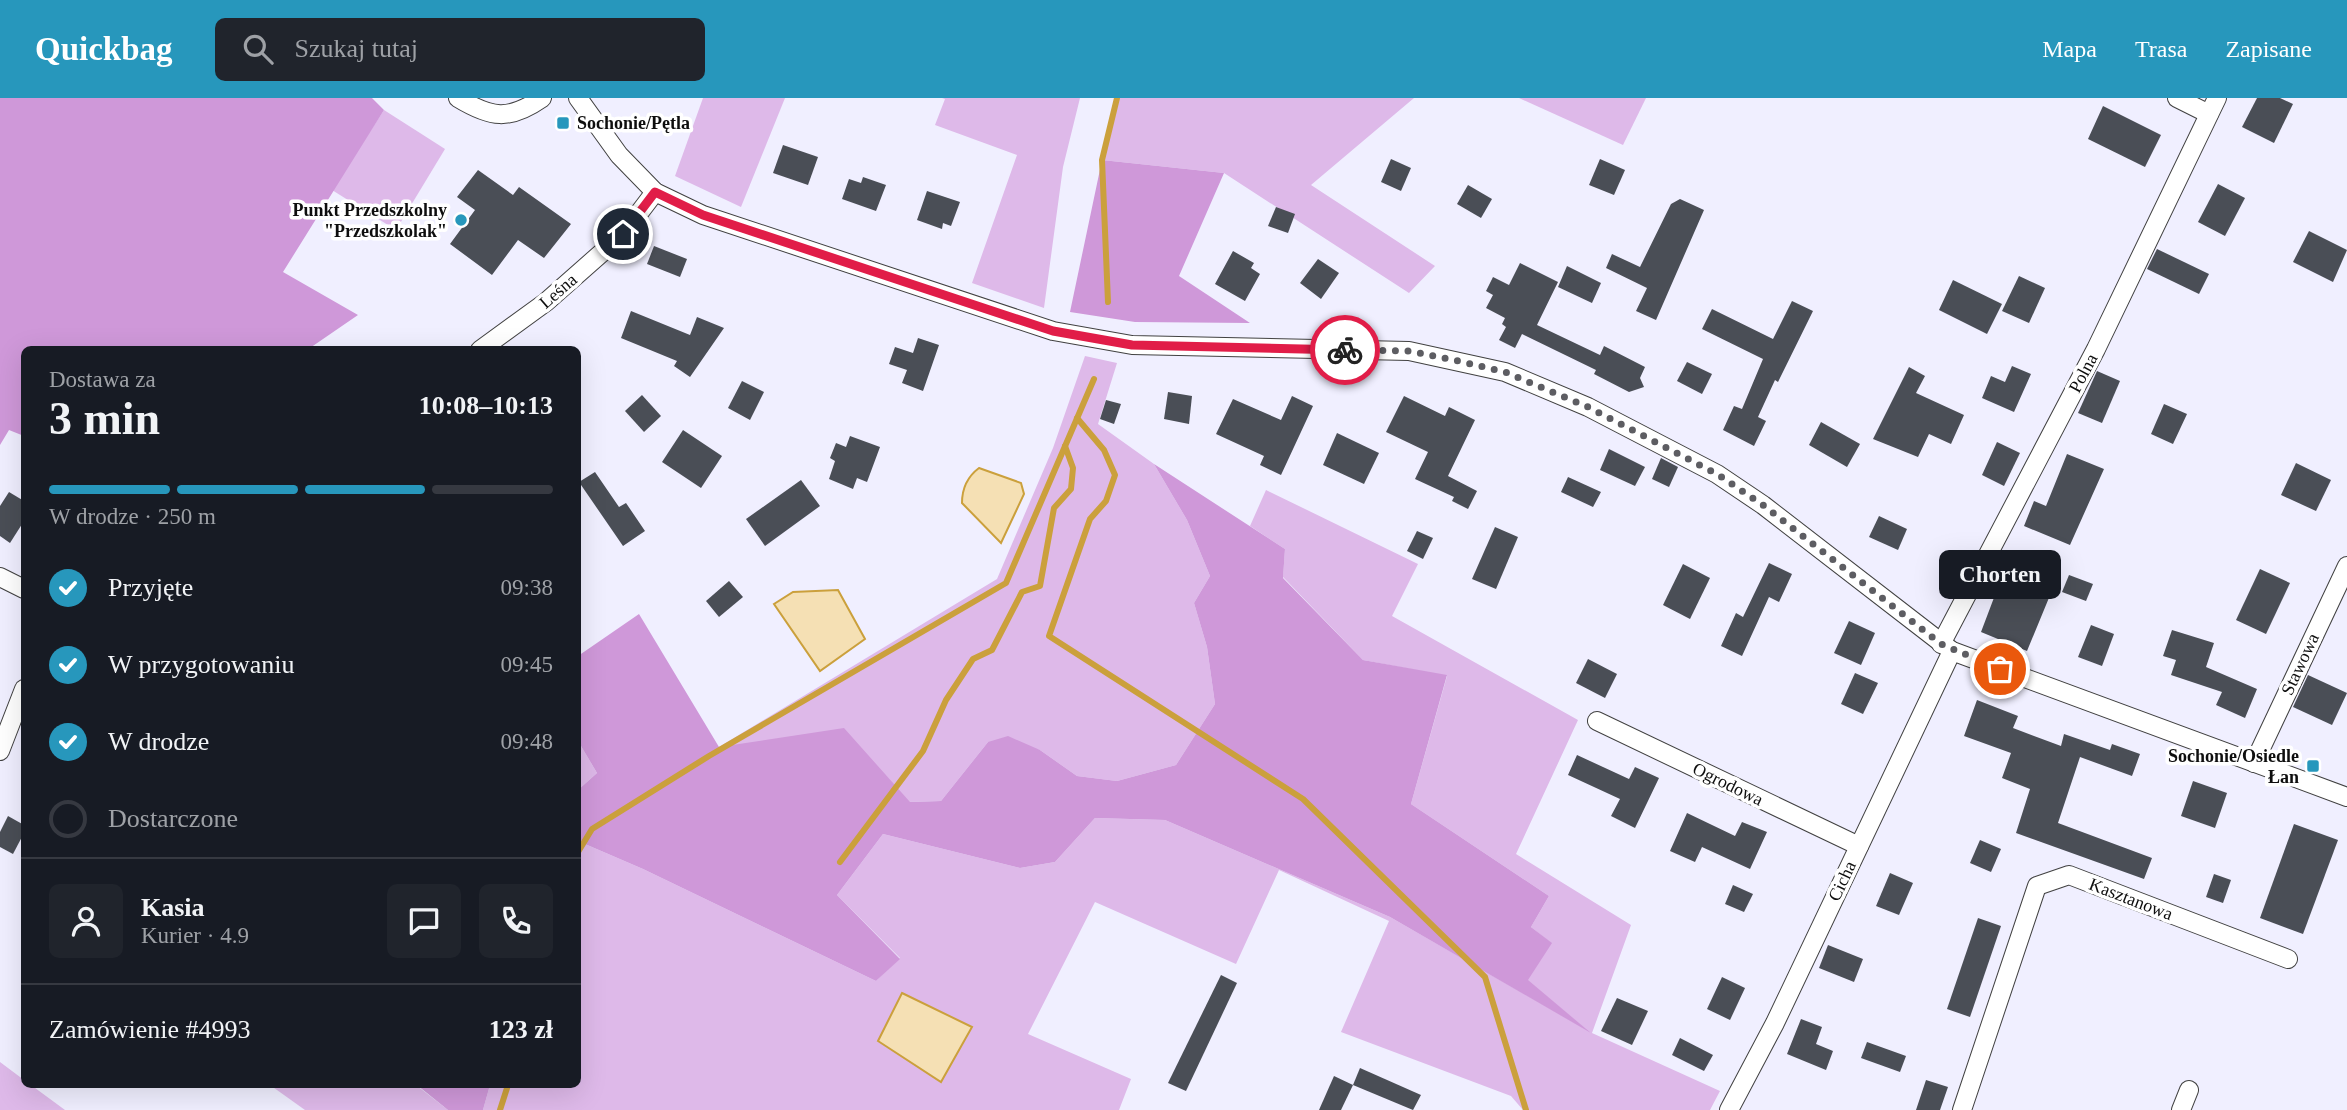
<!DOCTYPE html>
<html lang="pl">
<meta charset="utf-8">
<style>
:root{--surface:#171b24;--page:#20242c;--text:#f1f3f6;--muted:#9ea1a6;--line:#363941;--accent:#2797bc}
body{margin:0;font-family:"Times New Roman",serif;background:var(--page);color:var(--text);height:100vh;display:flex;flex-direction:column;font-size:26px;white-space:nowrap}
*{box-sizing:border-box;margin:0}
p{font-size:23px;color:var(--muted)}
.icon{flex:none;width:38px;height:38px;fill:none;stroke:currentColor;stroke-width:2;stroke-linecap:round;stroke-linejoin:round}
.map{position:relative;flex:1;overflow:hidden}
.panel{position:absolute;left:21px;top:248px;width:560px;height:742px;display:flex;flex-direction:column;background:var(--surface);border-radius:10px;box-shadow:0 7px 28px #0002}
.panel>*{flex:none}
.pin{position:absolute;display:grid;place-items:center;width:60px;height:60px;color:#fff;margin:-30px;border:4px solid #fff;border-radius:50%;box-shadow:0 2px 7px #0007}
.courier{position:absolute;display:grid;place-items:center;width:70px;height:70px;margin:-35px;border:5px solid #e11d48;border-radius:50%;background:#fff;color:#222;box-shadow:0 2px 9px #0007}
.bubble{position:absolute;height:49px;border-radius:10px;background:var(--surface);box-shadow:0 7px 28px #0002;font-size:23px;font-weight:800;line-height:49px;text-align:center}
.summary em{font-style:normal;font-weight:800}
.summary div{display:flex;flex-direction:column-reverse}
.summary{display:flex;align-items:center;justify-content:space-between;height:119px;padding:0 28px}
h1{font-size:46px;font-weight:800;line-height:52px}
.bar{display:grid;grid-template-columns:repeat(4,1fr);gap:10px 7px;align-content:center;height:84px;padding:0 28px}
.bar i{height:9px;border-radius:5px;background:var(--line)}
.bar .current{background:var(--accent)}
.bar p{grid-column:span 4}
.line{display:flex;align-items:center;gap:18px;padding:0 28px;border-top:2px solid var(--line)}
.line div{flex:1}
.round{display:grid;place-items:center;flex:none;width:74px;height:74px;border-radius:10px;background:var(--page)}
ol{padding:0 28px;list-style:none}
li{display:flex;align-items:center;gap:21px;height:77px}
li p{margin-inline-start:auto}
li .icon{padding:7px;border-radius:50%;background:var(--accent);color:#fff;stroke-width:4}
li:last-child{color:var(--muted)}
li i{width:38px;height:38px;border:4px solid var(--line);border-radius:50%}
header{display:flex;align-items:center;gap:42px;box-sizing:border-box;height:98px;padding:0 35px;background:var(--accent);color:#fff}
header strong{font-size:33px}
nav{display:flex;gap:38px;margin-inline-start:auto;font-size:24px}
.search{width:490px;height:63px;background:var(--page);display:flex;align-items:center;gap:18px;box-sizing:border-box;padding:0 24px;border-radius:10px;color:var(--muted);font-size:26px}
.map>svg:first-child{display:block}
.green{fill:#deb9e9}
.forest{fill:#cf98d9}
.water{fill:#f5e0b4;stroke:#cba03c;stroke-width:2}
.lines{fill:none;stroke-linecap:round;stroke-linejoin:round}
.stream{stroke:#cba03c;stroke-width:6}
.building{fill:#4a4e56}
.street-casing{stroke:#414141;stroke-width:20}
.street{stroke:#fff;stroke-width:18}
.done{stroke:#5d5d62;stroke-width:7;stroke-dasharray:0 12.6}
.route{stroke:#e11d48;stroke-width:9}
.poi-dot{fill:#2797bc;stroke:#fff;stroke-width:2.5}
.labels{text-anchor:middle;stroke-width:7;stroke-linejoin:round;paint-order:stroke}
.poi-label{font-size:18px;font-weight:bold;fill:#0e0e0e;stroke:#fff;text-anchor:end}
.street-label{font-size:18px;fill:#0e0e0e;stroke:#fff}
</style>
<header>
<strong>Quickbag</strong>
<div class="search"><svg class="icon" aria-label="search" viewBox="0 0 24 24"><circle cx="10" cy="10" r="6"/><path d="M15 15l6 6"/></svg>Szukaj tutaj</div>
<nav><a>Mapa</a><a>Trasa</a><a>Zapisane</a></nav>
</header>
<div class="map">
<svg width="2347" height="1012" viewBox="0 0 2347 1012">
<rect width="100%" height="100%" fill="#f0efff"/>
<!-- green -->
<g class="green">
<path d="M 703,0 L 785,0 L 741,109 L 675,78 Z"/>
<path d="M 942,0 L 1080,0 L 1063,69 L 1044,210 L 972,185 L 1017,57 L 935,27 L 945,1 Z"/>
<path d="M 1117,0 L 1414,0 L 1311,87 L 1435,168 L 1409,195 L 1224,75 L 1102,62 Z"/>
<path d="M 1519,0 L 1646,0 L 1623,47 Z"/>
<path d="M 384,12 L 445,51 L 396,132 L 332,92 Z"/>
<path d="M 1085,258 L 1117,265 L 1098,326 L 1154,366 L 1187,422 L 1210,478 L 1194,505 L 1207,549 L 1215,606 L 1176,667 L 1117,683 L 1077,678 L 1040,652 L 988,644 L 941,703 L 909,704 L 886,678 L 719,649 L 997,481 L 1053,350 Z"/>
<path d="M 1266,392 L 1418,466 L 1392,518 L 1578,622 L 1516,756 L 1631,827 L 1592,935 L 1720,993 L 1710,1012 L 1523,1012 L 1511,998 L 1341,934 L 1389,823 L 1279,772 L 1236,866 L 1095,804 L 1028,936 L 1131,981 L 1119,1012 L 483,1012 L 490,987 L 578,987 L 578,743 L 643,771 L 876,883 L 900,860 L 837,797 L 883,736 L 1020,770 L 1055,764 L 1095,720 L 1165,722 L 1390,819 L 1587,932 L 1527,882 L 1551,845 L 1531,829 L 1549,798 L 1411,706 L 1447,578 L 1363,562 L 1283,479 L 1285,451 L 1250,428 Z"/>
<path d="M 578,643 L 597,675 L 578,692 Z"/>
<path d="M 0,964 L 24,982 L 24,987 L 31,987 L 65,1012 L 0,1012 Z"/>
<path d="M 270,987 L 416,987 L 448,1012 L 305,1012 Z"/>
</g>
<!-- forest -->
<g class="forest">
<path d="M 0,0 L 372,0 L 384,12 L 283,174 L 358,217 L 307,252 L 24,252 L 24,338 L 9,332 L 0,347 Z"/>
<path d="M 1102,62 L 1224,75 L 1179,178 L 1250,225 L 1135,224 L 1070,214 Z"/>
<path d="M 1154,366 L 1285,451 L 1283,480 L 1363,562 L 1447,577 L 1411,706 L 1549,798 L 1531,829 L 1552,845 L 1528,882 L 1591,935 L 1390,819 L 1165,722 L 1095,720 L 1055,764 L 1020,770 L 883,736 L 837,797 L 900,861 L 876,883 L 643,771 L 578,743 L 578,692 L 597,675 L 578,643 L 578,558 L 639,516 L 719,649 L 844,630 L 910,704 L 941,703 L 988,644 L 1008,638 L 1040,652 L 1077,678 L 1117,683 L 1176,667 L 1215,606 L 1207,549 L 1194,505 L 1210,478 L 1187,422 Z"/>
<path d="M 417,987 L 490,987 L 483,1012 L 448,1012 Z"/>
</g>
<!-- water -->
<g class="water">
<path d="M 979,370 L 1021,385 L 1024,396 L 1001,445 L 962,405 C 962,391 967,379 979,370 Z"/>
<path d="M 838,492 L 865,541 L 820,573 L 774,506 L 793,494 Z"/>
<path d="M 902,895 L 972,929 L 941,984 L 878,943 Z"/>
</g>
<g class="lines">
<!-- stream -->
<g class="stream">
<path d="M 1108,204 L 1102,62 L 1117,0"/>
<path d="M 1077,320 L 1104,352 L 1115,377 L 1106,403 L 1090,421 L 1049,538 L 1303,701 L 1485,879 L 1526,1012"/>
<path d="M 578,754 L 592,731 L 709,658 L 1006,485 L 1094,281"/>
<path d="M 840,764 L 923,653 L 946,602 L 973,561 L 992,552 L 1022,494 L 1040,488 L 1054,410 L 1071,391 L 1073,370 L 1065,348"/>
<path d="M 500,1012 L 508,987"/>
</g>
</g>
<!-- building -->
<g class="building">
<path d="M 2257,0 L 2280,0 L 2293,6 L 2274,45 L 2242,29 Z"/>
<path d="M 2103,8 L 2161,37 L 2145,69 L 2088,41 Z"/>
<path d="M 783,47 L 818,59 L 808,87 L 773,75 Z"/>
<path d="M 1391,61 L 1411,70 L 1401,93 L 1381,84 Z"/>
<path d="M 1600,61 L 1625,72 L 1614,97 L 1589,87 Z"/>
<path d="M 478,72 L 513,97 L 519,89 L 571,126 L 544,160 L 518,142 L 492,177 L 450,146 L 475,112 L 457,99 Z"/>
<path d="M 863,79 L 886,87 L 876,113 L 842,101 L 849,81 L 861,85 Z"/>
<path d="M 2218,86 L 2245,100 L 2225,138 L 2198,124 Z"/>
<path d="M 1468,87 L 1492,101 L 1481,120 L 1457,106 Z"/>
<path d="M 927,93 L 960,104 L 951,128 L 943,125 L 942,131 L 917,122 Z"/>
<path d="M 1680,101 L 1704,112 L 1656,222 L 1636,213 L 1647,190 L 1606,170 L 1612,156 L 1640,169 L 1671,106 Z"/>
<path d="M 1276,109 L 1295,116 L 1288,135 L 1268,128 Z"/>
<path d="M 2309,133 L 2347,152 L 2333,184 L 2293,164 Z"/>
<path d="M 654,148 L 687,161 L 680,179 L 647,166 Z"/>
<path d="M 2157,151 L 2209,176 L 2199,196 L 2147,171 Z"/>
<path d="M 1233,153 L 1254,165 L 1251,170 L 1260,176 L 1245,203 L 1215,186 Z"/>
<path d="M 1318,161 L 1339,175 L 1321,201 L 1300,185 Z"/>
<path d="M 1520,165 L 1558,184 L 1537,227 L 1600,257 L 1604,248 L 1645,269 L 1640,280 L 1644,289 L 1629,294 L 1594,276 L 1596,272 L 1522,236 L 1515,250 L 1499,242 L 1506,229 L 1502,226 L 1505,220 L 1486,210 L 1493,197 L 1486,193 L 1493,179 L 1509,187 Z"/>
<path d="M 1567,168 L 1601,185 L 1592,205 L 1558,189 Z"/>
<path d="M 2019,178 L 2045,190 L 2029,225 L 2002,213 Z"/>
<path d="M 1953,182 L 2002,206 L 1987,236 L 1939,212 Z"/>
<path d="M 1792,203 L 1813,213 L 1778,284 L 1775,282 L 1758,319 L 1766,323 L 1754,348 L 1723,332 L 1734,308 L 1742,311 L 1763,261 L 1702,231 L 1712,211 L 1773,241 Z"/>
<path d="M 631,213 L 690,237 L 697,219 L 724,230 L 690,279 L 674,268 L 677,263 L 621,240 Z"/>
<path d="M 918,240 L 939,247 L 923,293 L 902,285 L 907,272 L 889,266 L 895,249 L 913,255 Z"/>
<path d="M 1687,264 L 1712,276 L 1702,296 L 1677,283 Z"/>
<path d="M 2012,268 L 2031,276 L 2014,314 L 1982,300 L 1991,278 L 2005,284 Z"/>
<path d="M 1909,269 L 1925,278 L 1916,295 L 1964,317 L 1951,346 L 1929,336 L 1918,359 L 1873,341 Z"/>
<path d="M 2097,273 L 2120,283 L 2102,325 L 2078,315 Z"/>
<path d="M 742,283 L 764,294 L 750,322 L 728,310 Z"/>
<path d="M 1168,294 L 1192,298 L 1189,326 L 1164,321 Z"/>
<path d="M 642,297 L 661,318 L 644,334 L 625,313 Z"/>
<path d="M 1292,298 L 1313,308 L 1281,377 L 1260,367 L 1264,358 L 1216,336 L 1233,301 L 1281,322 Z"/>
<path d="M 1404,298 L 1445,318 L 1449,309 L 1475,322 L 1448,378 L 1477,393 L 1468,411 L 1452,403 L 1454,399 L 1415,381 L 1428,354 L 1386,334 Z"/>
<path d="M 1106,302 L 1121,306 L 1114,326 L 1100,321 Z"/>
<path d="M 2164,306 L 2187,316 L 2173,346 L 2151,336 Z"/>
<path d="M 1821,324 L 1860,346 L 1847,369 L 1809,347 Z"/>
<path d="M 683,332 L 722,358 L 701,390 L 662,364 Z"/>
<path d="M 1337,335 L 1379,355 L 1364,386 L 1323,367 Z"/>
<path d="M 850,338 L 880,349 L 867,384 L 857,380 L 853,391 L 829,381 L 835,363 L 830,360 L 836,345 L 846,349 Z"/>
<path d="M 1997,344 L 2020,355 L 2004,388 L 1982,377 Z"/>
<path d="M 1609,351 L 1645,369 L 1635,388 L 1600,372 Z"/>
<path d="M 2067,356 L 2104,371 L 2070,447 L 2024,428 L 2034,403 L 2046,408 Z"/>
<path d="M 1661,360 L 1678,369 L 1669,389 L 1652,381 Z"/>
<path d="M 2296,365 L 2331,382 L 2316,413 L 2281,397 Z"/>
<path d="M 595,374 L 619,409 L 626,405 L 645,433 L 623,448 L 579,384 Z"/>
<path d="M 1568,379 L 1601,394 L 1593,409 L 1561,394 Z"/>
<path d="M 801,382 L 820,408 L 765,448 L 746,421 Z"/>
<path d="M 9,394 L 24,403 L 24,423 L 10,445 L 0,438 L 0,408 Z"/>
<path d="M 1879,418 L 1907,431 L 1898,452 L 1869,439 Z"/>
<path d="M 1495,429 L 1518,439 L 1496,491 L 1472,481 Z"/>
<path d="M 1417,433 L 1433,440 L 1423,461 L 1407,453 Z"/>
<path d="M 1769,465 L 1792,476 L 1779,504 L 1769,499 L 1742,558 L 1721,548 L 1736,515 L 1743,519 Z"/>
<path d="M 1683,466 L 1710,480 L 1690,521 L 1663,507 Z"/>
<path d="M 2260,471 L 2290,485 L 2266,536 L 2236,522 Z"/>
<path d="M 2014,474 L 2053,490 L 2027,553 L 1981,534 L 1995,497 L 2003,500 Z"/>
<path d="M 2069,477 L 2093,486 L 2086,503 L 2062,494 Z"/>
<path d="M 729,483 L 743,499 L 719,519 L 706,503 Z"/>
<path d="M 1849,523 L 1875,535 L 1861,567 L 1834,555 Z"/>
<path d="M 2091,527 L 2114,536 L 2102,568 L 2078,559 Z"/>
<path d="M 2172,532 L 2214,545 L 2206,569 L 2257,591 L 2245,620 L 2216,607 L 2222,594 L 2171,577 L 2176,562 L 2163,558 Z"/>
<path d="M 1588,561 L 1617,576 L 1605,600 L 1576,585 Z"/>
<path d="M 1855,575 L 1878,585 L 1863,616 L 1841,606 Z"/>
<path d="M 2308,577 L 2347,595 L 2332,627 L 2293,609 Z"/>
<path d="M 1977,602 L 2018,618 L 2013,630 L 2061,648 L 2064,636 L 2110,652 L 2112,646 L 2140,656 L 2132,678 L 2080,659 L 2058,725 L 2152,760 L 2144,781 L 2016,735 L 2030,691 L 2002,680 L 2011,655 L 1964,638 Z"/>
<path d="M 1577,657 L 1629,681 L 1635,669 L 1659,680 L 1635,730 L 1611,718 L 1620,701 L 1568,677 Z"/>
<path d="M 2193,683 L 2227,695 L 2215,730 L 2181,718 Z"/>
<path d="M 1687,715 L 1735,738 L 1742,724 L 1767,734 L 1750,771 L 1702,749 L 1695,764 L 1670,753 Z"/>
<path d="M 8,718 L 24,727 L 24,735 L 13,756 L 0,749 L 0,734 Z"/>
<path d="M 2294,726 L 2338,742 L 2303,836 L 2260,820 Z"/>
<path d="M 1980,742 L 2001,751 L 1991,774 L 1970,765 Z"/>
<path d="M 1890,775 L 1913,785 L 1899,817 L 1876,808 Z"/>
<path d="M 2214,776 L 2231,782 L 2223,805 L 2206,799 Z"/>
<path d="M 1733,787 L 1753,796 L 1744,814 L 1725,806 Z"/>
<path d="M 1978,820 L 2001,828 L 1970,919 L 1947,911 Z"/>
<path d="M 1828,847 L 1863,861 L 1854,884 L 1819,870 Z"/>
<path d="M 1221,877 L 1237,885 L 1186,993 L 1168,985 Z"/>
<path d="M 1722,879 L 1745,890 L 1730,922 L 1707,911 Z"/>
<path d="M 1617,900 L 1648,913 L 1632,947 L 1601,933 Z"/>
<path d="M 1801,921 L 1822,929 L 1816,946 L 1833,953 L 1826,972 L 1787,956 Z"/>
<path d="M 1680,940 L 1713,957 L 1704,973 L 1672,957 Z"/>
<path d="M 1867,944 L 1906,958 L 1900,974 L 1861,960 Z"/>
<path d="M 1360,970 L 1421,997 L 1413,1012 L 1353,987 Z"/>
<path d="M 1334,978 L 1353,987 L 1341,1012 L 1319,1012 Z"/>
<path d="M 1926,982 L 1948,989 L 1940,1012 L 1916,1012 Z"/>
</g>
<g class="lines">
<defs>
<g id="street">
<path d="M 458,0 C 491,20 509,23 542,0"/>
<path d="M 578,0 L 619,57 L 655,94 L 703,117 L 1053,233 L 1132,247 L 1409,253 L 1505,274 L 1588,309 L 1717,376 L 1763,407 L 1952,553 L 2347,699"/>
<path d="M 2177,0 L 2209,16"/>
<path d="M 480,252 L 546,204 L 623,136 L 655,94"/>
<path d="M 0,479 L 24,491"/>
<path d="M 1941,546 L 2096,251 L 2217,0"/>
<path d="M 1597,623 L 1859,748"/>
<path d="M 0,653 L 24,591"/>
<path d="M 2254,665 L 2347,468"/>
<path d="M 1729,1012 L 1775,925 L 1952,553"/>
<path d="M 1962,1012 L 2037,788 L 2069,777 L 2288,861"/>
<path d="M 2181,1012 L 2189,992"/>
</g>
</defs>
<!-- street casing -->
<use href="#street" class="street-casing"/>
<!-- street -->
<use href="#street" class="street"/>
</g>
<g class="lines">
<!-- done -->
<path class="done" d="M 1345,252 L 1409,253 L 1454,262 L 1505,274 L 1588,309 L 1717,376 L 1763,407 L 1941,546 L 2000,571"/>
<!-- route -->
<path class="route" d="M 623,136 L 655,94 L 703,117 L 1053,233 L 1132,247 L 1345,252"/>
</g>
<!-- markers -->
<g class="poi-dot">
<rect x="556" y="18" width="14" height="14" rx="3.5"/>
<circle cx="461" cy="122" r="7"/>
<rect x="2306" y="661" width="14" height="14" rx="3.5"/>
</g>
<g class="labels">
<!-- poi labels -->
<g class="poi-label">
<text x="577" y="31" text-anchor="start">Sochonie/Pętla</text>
<text x="447" y="118">Punkt Przedszkolny<tspan x="447" dy="21">"Przedszkolak"</tspan></text>
<text x="2299" y="664">Sochonie/Osiedle<tspan x="2299" dy="21">Łan</tspan></text>
</g>
<!-- street labels -->
<g class="street-label">
<text transform="translate(558 193) rotate(-41)" y="6">Leśna</text>
<text transform="translate(2083 275) rotate(-62)" y="6">Polna</text>
<text transform="translate(2300 566) rotate(-65)" y="6">Stawowa</text>
<text transform="translate(1728 686) rotate(26)" y="6">Ogrodowa</text>
<text transform="translate(1842 783) rotate(-65)" y="6">Cicha</text>
<text transform="translate(2131 801) rotate(21)" y="6">Kasztanowa</text>
</g>
</g>
</svg>
<div class="pin" style="left:2000px;top:571px;background:#ea580c"><svg class="icon" aria-label="bag" viewBox="0 0 24 24"><path d="M5 8h14l-1 12H6zM9 8a3 3 0 0 1 6 0"/></svg></div>
<div class="pin" style="left:623px;top:136px;background:#1f2937"><svg class="icon" aria-label="home" viewBox="0 0 24 24"><path d="M3 11l9-7 9 7M6 9v11h12V9"/></svg></div>
<div class="courier" style="left:1345px;top:252px"><svg class="icon" aria-label="bike" viewBox="0 0 24 24"><circle cx="6" cy="16" r="4"/><circle cx="18" cy="16" r="4"/><path d="M6 16l4-8h5l3 8M10 8l3 8H6M13 5h3"/></svg></div>
<div class="bubble" style="left:1939px;top:452px;width:122px">Chorten</div>
<section class="panel">
<div class="summary"><div><h1>3 min</h1><p>Dostawa za</p></div><em>10:08–10:13</em></div>
<div class="bar"><i class="current"></i><i class="current"></i><i class="current"></i><i></i><p>W drodze · 250 m</p></div>
<ol>
<li><svg class="icon" aria-label="check" viewBox="0 0 24 24"><path d="M5 12l5 5 9-10"/></svg>Przyjęte<p>09:38</p></li>
<li><svg class="icon" aria-label="check" viewBox="0 0 24 24"><path d="M5 12l5 5 9-10"/></svg>W przygotowaniu<p>09:45</p></li>
<li><svg class="icon" aria-label="check" viewBox="0 0 24 24"><path d="M5 12l5 5 9-10"/></svg>W drodze<p>09:48</p></li>
<li><i></i>Dostarczone</li>
</ol>
<div class="line" style="height:126px"><a class="round"><svg class="icon" aria-label="person" viewBox="0 0 24 24"><circle cx="12" cy="8" r="4"/><path d="M4 21q1-7 8-7t8 7"/></svg></a><div><b>Kasia</b><p>Kurier · 4.9</p></div><a class="round"><svg class="icon" aria-label="chat" viewBox="0 0 24 24"><path d="M4 5h16v11H9l-5 4z"/></svg></a><a class="round"><svg class="icon" aria-label="phone" viewBox="0 0 24 24"><path d="M5 4h4l2 5-3 2q2 4 5 5l2-3 5 2v4C11 20 4 13 5 4z"/></svg></a></div>
<div class="line" style="height:91px"><div>Zamówienie #4993</div><b>123 zł</b></div>
</section>
</div>
